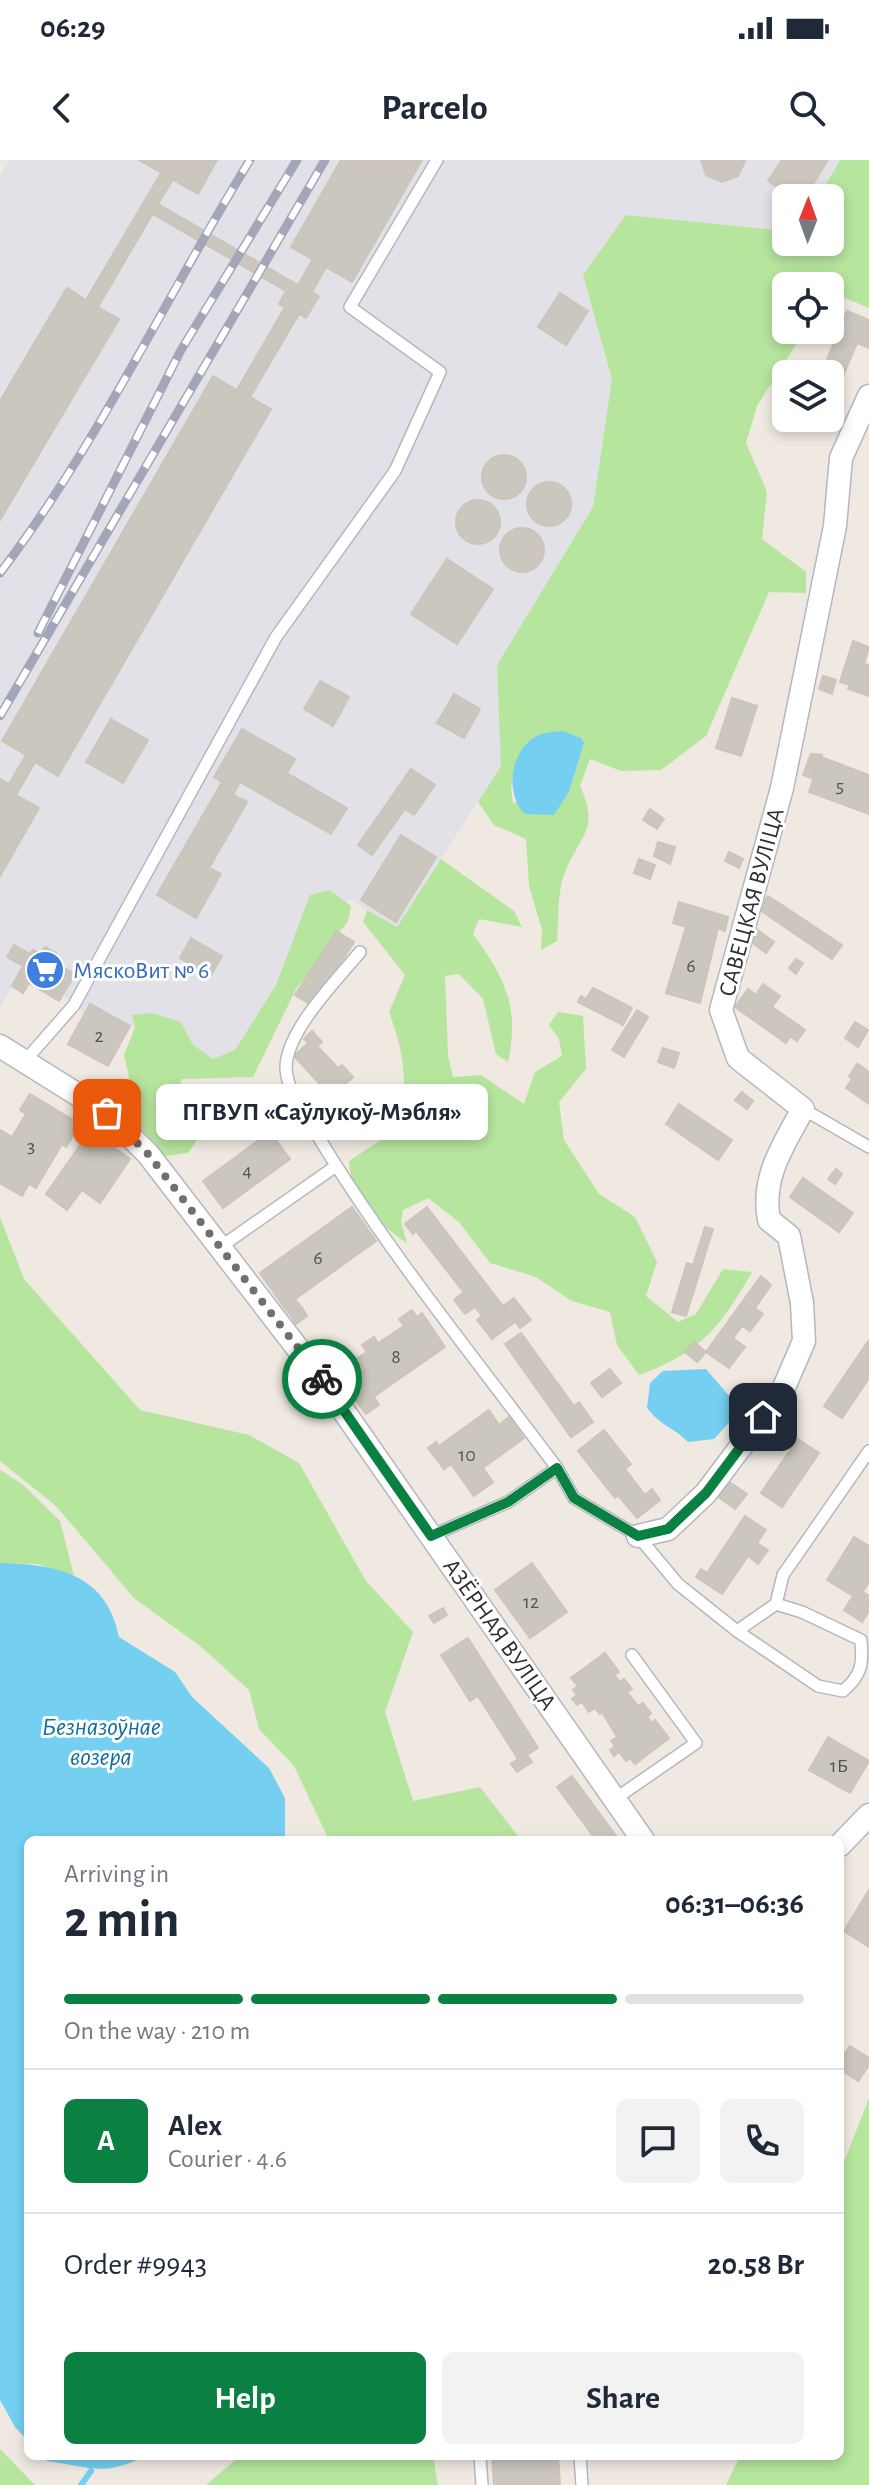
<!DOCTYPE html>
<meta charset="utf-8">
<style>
:root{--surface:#fff;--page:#f2f2f3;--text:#1f2937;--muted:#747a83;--line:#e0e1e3;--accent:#0b8043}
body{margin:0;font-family:"Alegreya Sans",sans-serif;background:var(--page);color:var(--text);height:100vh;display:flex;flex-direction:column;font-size:30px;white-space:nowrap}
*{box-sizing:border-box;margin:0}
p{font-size:26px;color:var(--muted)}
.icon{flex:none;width:44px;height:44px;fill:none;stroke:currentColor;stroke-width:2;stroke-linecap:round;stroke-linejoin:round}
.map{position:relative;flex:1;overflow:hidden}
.sheet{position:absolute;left:24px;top:1676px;width:820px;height:624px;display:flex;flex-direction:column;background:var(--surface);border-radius:12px;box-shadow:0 4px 12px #0003}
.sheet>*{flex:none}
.needle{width:52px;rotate:1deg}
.controls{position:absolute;left:772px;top:24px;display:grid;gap:16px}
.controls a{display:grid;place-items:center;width:72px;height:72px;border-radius:12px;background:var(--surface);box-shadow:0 4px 12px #0003;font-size:40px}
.pin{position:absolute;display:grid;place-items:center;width:68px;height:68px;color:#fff;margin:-34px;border-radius:16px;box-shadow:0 4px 12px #0006}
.courier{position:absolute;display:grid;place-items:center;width:80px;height:80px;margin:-40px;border:6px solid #0b8043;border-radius:50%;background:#fff;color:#222;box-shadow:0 2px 10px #0007}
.bubble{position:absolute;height:56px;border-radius:12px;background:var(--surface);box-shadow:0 4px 12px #0003;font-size:26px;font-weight:700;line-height:56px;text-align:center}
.overview em{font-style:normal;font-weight:700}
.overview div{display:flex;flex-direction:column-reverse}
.overview{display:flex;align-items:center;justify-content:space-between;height:136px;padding:0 40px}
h1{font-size:52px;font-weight:700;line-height:60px}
.bar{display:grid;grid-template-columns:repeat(4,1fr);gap:12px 8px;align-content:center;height:96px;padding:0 40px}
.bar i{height:10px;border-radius:6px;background:var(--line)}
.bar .active{background:var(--accent)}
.bar p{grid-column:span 4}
.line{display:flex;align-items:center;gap:20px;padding:0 40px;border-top:2px solid var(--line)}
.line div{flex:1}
.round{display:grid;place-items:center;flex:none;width:84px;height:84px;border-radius:12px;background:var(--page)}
.action{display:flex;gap:16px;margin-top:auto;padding:16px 40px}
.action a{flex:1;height:92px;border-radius:12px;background:var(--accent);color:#fff;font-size:32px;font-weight:700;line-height:92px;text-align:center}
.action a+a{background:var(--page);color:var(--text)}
.status{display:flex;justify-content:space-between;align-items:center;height:56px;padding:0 40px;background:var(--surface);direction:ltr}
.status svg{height:22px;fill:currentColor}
header{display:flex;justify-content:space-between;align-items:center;height:104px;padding:0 40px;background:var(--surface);font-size:36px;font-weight:700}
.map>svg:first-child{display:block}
.industrial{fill:#e3e1e8}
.green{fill:#b6e59e;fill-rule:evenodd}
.water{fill:#75cff0}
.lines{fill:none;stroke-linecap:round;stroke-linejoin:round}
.stream{stroke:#75cff0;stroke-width:6}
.building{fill:#cbc7bf;stroke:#cbc5ba;stroke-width:2}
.lane-casing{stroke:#b4b7c1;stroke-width:14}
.street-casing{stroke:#b4b7c1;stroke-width:25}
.lane{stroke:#fff;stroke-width:11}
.street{stroke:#fff;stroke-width:22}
.rail-casing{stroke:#a3a6b8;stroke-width:9}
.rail{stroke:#fff;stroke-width:6;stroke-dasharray:18;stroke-linecap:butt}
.done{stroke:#726f6d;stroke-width:8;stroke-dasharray:0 14.4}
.route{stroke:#0b8043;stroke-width:10}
.labels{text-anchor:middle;stroke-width:6;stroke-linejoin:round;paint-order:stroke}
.number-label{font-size:20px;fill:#555452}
.street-label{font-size:24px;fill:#2e2e2e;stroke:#fff}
.shop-label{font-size:24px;fill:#366cbe;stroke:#fff;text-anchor:start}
.water-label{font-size:26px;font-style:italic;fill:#0d6fa3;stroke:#fff}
</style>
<div class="status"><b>06:29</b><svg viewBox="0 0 49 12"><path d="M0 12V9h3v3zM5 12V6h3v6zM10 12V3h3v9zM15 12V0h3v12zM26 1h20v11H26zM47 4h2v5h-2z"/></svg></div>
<header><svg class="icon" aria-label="back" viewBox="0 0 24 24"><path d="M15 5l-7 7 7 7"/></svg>Parcelo<svg class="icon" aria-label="search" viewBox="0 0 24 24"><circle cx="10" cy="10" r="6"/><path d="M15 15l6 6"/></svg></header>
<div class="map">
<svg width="869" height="2325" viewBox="0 0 869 2325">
<rect width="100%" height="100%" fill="#efe9e1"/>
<!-- industrial -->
<path class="industrial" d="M 10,0 L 840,0 L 818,38 L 786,38 L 786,71 L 626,55 L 583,115 L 612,219 L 593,347 L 497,505 L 501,606 L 397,767 L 348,739 L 247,905 L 227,907 L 131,866 L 108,906 L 68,884 L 84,853 L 63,835 L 59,841 L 29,824 L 23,833 L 12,827 L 0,848 L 0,16 Z"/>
<!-- green -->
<g class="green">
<path d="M 840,0 L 869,0 L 869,148 L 843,137 L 830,146 L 830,126 L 786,126 L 786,170 L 805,170 L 757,246 L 746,283 L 767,332 L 762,379 L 806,412 L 806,433 L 769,432 L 706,576 L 661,610 L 621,611 L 590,599 L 580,626 C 600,670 581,674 565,712 C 557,731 559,761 557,781 L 541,790 L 542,769 L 529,726 L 526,679 L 494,665 L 478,642 L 501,606 L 497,505 L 593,347 L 612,219 L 583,115 L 626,55 L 786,71 L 786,82 L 830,82 L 830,38 L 818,38 ZM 584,583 L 569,632 L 513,643 L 511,628 L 517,601 Z"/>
<path d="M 441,699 L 514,751 L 522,767 L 479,759 L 473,774 C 505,818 520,847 508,902 L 496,894 L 483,839 L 459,814 L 445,816 L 448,895 L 453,917 L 481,915 L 524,944 L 535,912 L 562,896 L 559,879 L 549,865 L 558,852 L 583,856 L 586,909 L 559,942 L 564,980 L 599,1034 L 635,1057 L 657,1102 L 646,1136 L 678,1162 L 696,1154 L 723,1109 L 752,1112 C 720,1168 700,1193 639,1215 L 617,1185 L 610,1152 L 572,1141 L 536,1117 L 490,1103 L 459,1062 L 428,1038 L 403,1050 L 401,1062 L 407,1083 C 380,1066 350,1034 349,1001 L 402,966 C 406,916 406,900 389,852 L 405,815 L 363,762 L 367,750 L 397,767 Z"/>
<path d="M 330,730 L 351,746 L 348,761 L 296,829 L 253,917 L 181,919 L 180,941 L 191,954 L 197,980 L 188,993 L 165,996 L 141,968 L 124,895 L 135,867 L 132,855 L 152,853 L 181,862 L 193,885 L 213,899 L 235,890 L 276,825 L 310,735 Z"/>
<path d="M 0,1057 L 24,1119 L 140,1250 L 249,1275 L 299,1303 L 366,1421 L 413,1472 L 385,1552 L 413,1641 L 480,1627 L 521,1680 L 329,1680 L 294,1606 L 259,1569 L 249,1530 L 200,1486 L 134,1438 L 56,1346 L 0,1301 Z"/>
<path d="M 0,1310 L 22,1324 L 60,1361 L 74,1416 L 37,1404 L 0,1403 Z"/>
<path d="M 869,1938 L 869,2325 L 726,2325 L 740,2296 L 840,2296 L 840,2012 Z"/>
<path d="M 0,2289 L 35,2325 L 0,2325 Z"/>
<path d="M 240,2296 L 433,2296 L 438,2325 L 206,2325 Z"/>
</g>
<!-- water -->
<g class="water">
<path d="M 563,571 L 581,578 L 584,583 L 569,632 L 554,655 L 525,654 C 506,636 509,596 532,579 C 541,572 552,572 563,571 Z"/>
<path d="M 706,1209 L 730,1237 L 733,1258 L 714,1279 L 688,1282 C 672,1266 662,1267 647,1248 L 650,1223 L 663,1211 Z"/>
<path d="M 0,1403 C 56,1404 107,1414 119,1477 L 175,1512 L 192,1537 L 269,1608 L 285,1638 L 285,1680 L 28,1680 L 28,2281 L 15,2267 L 0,2240 Z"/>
<path d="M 42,2296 L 145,2296 C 103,2318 88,2306 47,2301 Z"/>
</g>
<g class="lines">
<!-- stream -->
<path class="stream" d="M 81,2325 L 91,2311"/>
</g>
<!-- building -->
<g class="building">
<path d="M 139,0 L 217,0 L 198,34 Z"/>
<path d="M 341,0 L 422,0 L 352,122 L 291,87 Z"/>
<path d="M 701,0 L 745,0 L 745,1 L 738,16 L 722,22 L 706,15 Z"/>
<path d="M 782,0 L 828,0 L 804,38 L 795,38 L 768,21 Z"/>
<path d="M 161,13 L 173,19 L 98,147 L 119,159 L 0,360 L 0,241 L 67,128 L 86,140 Z"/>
<path d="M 158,44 L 298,125 L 313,99 L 326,107 L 312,132 L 319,136 L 306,158 L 299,154 L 250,237 L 271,249 L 58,616 L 35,602 L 16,635 L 39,648 L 0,716 L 0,619 L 9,624 L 26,595 L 2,581 L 213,216 L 237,230 L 285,147 L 279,144 L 286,131 L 153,54 Z"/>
<path d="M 560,133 L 588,151 L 566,185 L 538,167 Z"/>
<path d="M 847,151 L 869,160 L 869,188 L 857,183 L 835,235 L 830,233 L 830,214 L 821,214 Z"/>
<circle cx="504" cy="317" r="22"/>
<circle cx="549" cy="344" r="22"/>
<circle cx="478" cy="362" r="22"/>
<circle cx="522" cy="390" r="22"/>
<path d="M 447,399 L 493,429 L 457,484 L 411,454 Z"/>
<path d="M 853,481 L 869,487 L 864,504 L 869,505 L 869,536 L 848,529 L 850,525 L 840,522 Z"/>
<path d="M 823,516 L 836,520 L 832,534 L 819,529 Z"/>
<path d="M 320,521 L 349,537 L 333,566 L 304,549 Z"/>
<path d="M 454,534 L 480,549 L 464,578 L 437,563 Z"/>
<path d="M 732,538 L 757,546 L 741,596 L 716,588 Z"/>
<path d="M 111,559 L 148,580 L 123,623 L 86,602 Z"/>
<path d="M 242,569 L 295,599 L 287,613 L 347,648 L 331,674 L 240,622 L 233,635 L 247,642 L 209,708 L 221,714 L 196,758 L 157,735 L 222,622 L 214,617 Z"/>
<path d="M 811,594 L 822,595 L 813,619 L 803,615 Z"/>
<path d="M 821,597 L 869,615 L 869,654 L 809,632 Z"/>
<path d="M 411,609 L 435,625 L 414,655 L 405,649 L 372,695 L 358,685 Z"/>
<path d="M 650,649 L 664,659 L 657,669 L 643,660 Z"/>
<path d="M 401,675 L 436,697 L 396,762 L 361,740 Z"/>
<path d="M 658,682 L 675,687 L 670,704 L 654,696 Z"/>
<path d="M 729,692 L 743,699 L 739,708 L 725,701 Z"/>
<path d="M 639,699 L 655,705 L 650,719 L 634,713 Z"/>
<path d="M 768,736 L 785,747 L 776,761 L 759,749 Z"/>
<path d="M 679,742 L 728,757 L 725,771 L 718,768 L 700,843 L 666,833 L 686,767 L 673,763 Z"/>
<path d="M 785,747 L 842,785 L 832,799 L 776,761 Z"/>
<path d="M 755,768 L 774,782 L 766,793 L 747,779 Z"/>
<path d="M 336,771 L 354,782 L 313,846 L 295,835 Z"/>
<path d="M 191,778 L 222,796 L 211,815 L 180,798 Z"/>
<path d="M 14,785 L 30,794 L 33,790 L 41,794 L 45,787 L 56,793 L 52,801 L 75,814 L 59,841 L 29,823 L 23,833 L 12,826 L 23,806 L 7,797 Z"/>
<path d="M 796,799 L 803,803 L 796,814 L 789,808 Z"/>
<path d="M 763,824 L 780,836 L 772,847 L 798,865 L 786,883 L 735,847 L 748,829 L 756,835 Z"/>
<path d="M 593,828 L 632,848 L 623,865 L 578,842 L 581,836 L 586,839 Z"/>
<path d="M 90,844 L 130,866 L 108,906 L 68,884 Z"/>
<path d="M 637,850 L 648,857 L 624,897 L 612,890 Z"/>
<path d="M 855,862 L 868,870 L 858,887 L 845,878 Z"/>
<path d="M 798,865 L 805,870 L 797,881 L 790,876 Z"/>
<path d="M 312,871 L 322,882 L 317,886 L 338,908 L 342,905 L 353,917 L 332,937 L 294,896 L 308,883 L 304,879 Z"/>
<path d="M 663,888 L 679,893 L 674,908 L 658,902 Z"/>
<path d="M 857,904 L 861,906 L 852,919 L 849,916 Z"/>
<path d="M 861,906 L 869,912 L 869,944 L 846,928 Z"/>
<path d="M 742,932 L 753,941 L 747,949 L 735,940 Z"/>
<path d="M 30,934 L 80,964 L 66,987 L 62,984 L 36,1028 L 29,1024 L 22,1036 L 0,1023 L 0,970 L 12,977 L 26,954 L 20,950 Z"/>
<path d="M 679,944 L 732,980 L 718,1000 L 666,964 Z"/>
<path d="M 90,971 L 130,999 L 100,1043 L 82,1030 L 67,1050 L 46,1034 Z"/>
<path d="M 270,972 L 290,999 L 223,1048 L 203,1021 Z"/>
<path d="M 836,1009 L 842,1014 L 835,1024 L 828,1019 Z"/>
<path d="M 803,1018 L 853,1053 L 839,1072 L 790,1037 Z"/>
<path d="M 352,1047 L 376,1081 L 284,1147 L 260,1113 Z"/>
<path d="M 427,1047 L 515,1162 L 497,1175 L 416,1071 L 413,1074 L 405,1064 Z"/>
<path d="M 705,1067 L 713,1069 L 686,1156 L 672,1152 L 687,1103 L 693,1105 Z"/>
<path d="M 761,1116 L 771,1125 L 755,1148 L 763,1154 L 750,1171 L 742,1166 L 733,1178 L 722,1170 Z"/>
<path d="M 464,1132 L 475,1147 L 465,1154 L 454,1140 Z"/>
<path d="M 514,1138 L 531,1160 L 520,1168 L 503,1146 Z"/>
<path d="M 295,1139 L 302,1148 L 291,1156 L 284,1147 Z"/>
<path d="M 302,1148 L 307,1156 L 296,1164 L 291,1156 Z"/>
<path d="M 412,1150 L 417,1157 L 422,1153 L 445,1187 L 360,1246 L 329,1200 L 345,1189 L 353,1201 L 367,1192 L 362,1185 L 374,1177 L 378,1183 L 404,1166 L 399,1159 Z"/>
<path d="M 482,1156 L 497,1175 L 492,1179 L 477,1160 Z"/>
<path d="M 722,1170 L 745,1187 L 729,1208 L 706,1192 Z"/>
<path d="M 521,1173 L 574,1246 L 579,1242 L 593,1262 L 571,1277 L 505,1184 Z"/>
<path d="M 869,1180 L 869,1218 L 842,1258 L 824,1246 Z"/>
<path d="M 694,1182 L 706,1192 L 697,1202 L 685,1192 Z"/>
<path d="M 610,1209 L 621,1223 L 602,1237 L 591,1223 Z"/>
<path d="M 374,1237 L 379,1245 L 366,1254 L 360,1246 Z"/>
<path d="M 489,1250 L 499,1265 L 509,1257 L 524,1278 L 483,1308 L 493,1322 L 474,1336 L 451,1304 L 444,1309 L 428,1288 L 436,1282 L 439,1286 Z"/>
<path d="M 604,1270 L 631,1304 L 625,1309 L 645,1335 L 652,1329 L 660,1340 L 637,1358 L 618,1335 L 615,1338 L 578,1291 Z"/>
<path d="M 798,1279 L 819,1293 L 782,1347 L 761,1333 Z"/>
<path d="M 728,1321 L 747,1334 L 735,1349 L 717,1336 Z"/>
<path d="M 745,1356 L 766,1370 L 757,1383 L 768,1390 L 758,1404 L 748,1396 L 722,1434 L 696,1417 L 701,1409 L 707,1413 Z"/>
<path d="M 854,1377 L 869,1386 L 869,1422 L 858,1439 L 827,1420 Z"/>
<path d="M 532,1403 L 567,1452 L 530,1478 L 495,1430 Z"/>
<path d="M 863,1432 L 869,1436 L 869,1451 L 862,1462 L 844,1450 L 853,1436 L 858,1439 Z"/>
<path d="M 443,1448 L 447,1455 L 434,1463 L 429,1456 Z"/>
<path d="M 468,1478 L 538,1588 L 527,1595 L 532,1602 L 517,1612 L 511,1604 L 518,1599 L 478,1536 L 470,1541 L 441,1495 Z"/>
<path d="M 605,1493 L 619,1512 L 614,1515 L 620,1522 L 624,1519 L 632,1529 L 627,1532 L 638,1546 L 643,1543 L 651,1553 L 647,1557 L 652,1563 L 655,1560 L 669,1578 L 635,1604 L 630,1598 L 626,1601 L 619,1592 L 614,1596 L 610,1590 L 615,1586 L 611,1581 L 617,1577 L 602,1552 L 600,1554 L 595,1548 L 589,1552 L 582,1542 L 577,1545 L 572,1539 L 577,1535 L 573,1530 L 578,1526 L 571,1518 Z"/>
<path d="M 828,1577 L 869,1601 L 850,1633 L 809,1610 Z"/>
<path d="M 572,1616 L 619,1680 L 596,1680 L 557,1627 Z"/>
<path d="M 869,1730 L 869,1787 L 844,1771 Z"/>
<path d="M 850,1886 L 869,1898 L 869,1905 L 858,1921 L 840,1909 L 840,1900 Z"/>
<path d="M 492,2296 L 558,2296 L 560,2325 L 494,2325 Z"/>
</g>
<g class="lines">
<defs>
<g id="lane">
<path d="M 360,792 C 337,820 286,871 286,908 C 287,932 305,954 316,973 C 387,1091 475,1198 557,1308 L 574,1338 L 638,1376 L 678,1424 L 737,1471 L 776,1444 L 783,1415 L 869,1291"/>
<path d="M 24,902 L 74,845 L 276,477 L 395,311 L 440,212 L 350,147 L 437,0"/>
<path d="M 803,949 L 869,987"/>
<path d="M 219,1088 L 336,1006"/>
<path d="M 431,1376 L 508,1342 L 557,1308"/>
<path d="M 737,1471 L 818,1526 L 843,1531 C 862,1515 863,1504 861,1480 L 802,1452 L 776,1444"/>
<path d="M 615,1639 L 696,1583 L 632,1495"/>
<path d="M 480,2296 L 482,2325"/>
<path d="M 580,2296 L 582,2325"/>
</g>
<g id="street">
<path d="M 0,886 L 107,953 L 148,994 L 322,1220 L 643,1680"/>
<path d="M 638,1376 L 668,1369 L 706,1333 L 782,1232 L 804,1181 L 802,1143 L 789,1076 L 769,1060 C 761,1017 783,986 803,949 L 738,898 L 721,850 L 782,628 L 835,366 L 841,298 L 869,236"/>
<path d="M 840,1685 L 869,1655"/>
</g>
</defs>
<!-- lane casing -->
<use href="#lane" class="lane-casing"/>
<!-- street casing -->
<use href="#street" class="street-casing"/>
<!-- lane -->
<use href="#lane" class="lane"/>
<!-- street -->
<use href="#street" class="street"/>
<defs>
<g id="rail">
<path d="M 0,413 C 98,284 166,137 250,0"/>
<path d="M 38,473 L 181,190 L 297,0"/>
<path d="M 0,556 L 325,0"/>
</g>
</defs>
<!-- rail casing -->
<use href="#rail" class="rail-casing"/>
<!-- rail -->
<use href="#rail" class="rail"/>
</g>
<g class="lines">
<!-- done -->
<path class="done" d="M 107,953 L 148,994 L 322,1219"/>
<!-- route -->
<path class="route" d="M 322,1219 L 431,1376 L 508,1342 L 557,1308 L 574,1338 L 638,1376 L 668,1369 L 706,1333 L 763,1257"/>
</g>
<!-- icons -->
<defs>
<symbol id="supermarket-disc" viewBox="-11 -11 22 22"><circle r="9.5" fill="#3f7fe0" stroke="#fff"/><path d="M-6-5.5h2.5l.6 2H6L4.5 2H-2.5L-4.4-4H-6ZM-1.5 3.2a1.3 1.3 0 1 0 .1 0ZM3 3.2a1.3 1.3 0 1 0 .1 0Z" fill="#fff"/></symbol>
</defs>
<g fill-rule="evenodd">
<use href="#supermarket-disc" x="23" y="788" width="44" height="44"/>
</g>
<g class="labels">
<!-- number labels -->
<g class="number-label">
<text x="840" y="632">5</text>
<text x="691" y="812">6</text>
<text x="99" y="882">2</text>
<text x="31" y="992">3</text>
<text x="247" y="1017">4</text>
<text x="318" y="1104">6</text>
<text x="396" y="1203">8</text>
<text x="467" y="1301">10</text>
<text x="531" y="1448">12</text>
<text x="839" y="1612">1Б</text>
</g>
<!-- street labels -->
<g class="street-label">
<text transform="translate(751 742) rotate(-75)" y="8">САВЕЦКАЯ ВУЛІЦА</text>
<text transform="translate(500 1474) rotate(55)" y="8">АЗЁРНАЯ ВУЛІЦА</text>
</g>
<!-- shop labels -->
<g class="shop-label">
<text x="73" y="818">МяскоВит № 6</text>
</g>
<!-- water labels -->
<g class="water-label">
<text x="101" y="1575">Безназоўнае<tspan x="101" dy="30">возера</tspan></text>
</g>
</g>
</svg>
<div class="controls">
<a><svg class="needle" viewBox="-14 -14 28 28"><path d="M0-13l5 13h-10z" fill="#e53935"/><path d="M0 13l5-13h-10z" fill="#747a83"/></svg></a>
<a><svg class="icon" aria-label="locate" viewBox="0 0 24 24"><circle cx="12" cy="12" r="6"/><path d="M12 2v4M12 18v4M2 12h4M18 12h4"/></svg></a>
<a><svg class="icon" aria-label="layers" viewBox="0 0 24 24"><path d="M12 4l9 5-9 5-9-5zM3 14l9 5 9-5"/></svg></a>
</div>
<div class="pin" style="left:107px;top:953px;background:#ea580c"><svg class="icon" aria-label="bag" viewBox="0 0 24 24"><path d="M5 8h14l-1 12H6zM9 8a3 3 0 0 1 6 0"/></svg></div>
<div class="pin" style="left:763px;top:1257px;background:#1f2937"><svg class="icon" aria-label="home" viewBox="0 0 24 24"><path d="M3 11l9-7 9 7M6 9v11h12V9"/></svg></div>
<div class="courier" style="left:322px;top:1219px"><svg class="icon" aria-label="bike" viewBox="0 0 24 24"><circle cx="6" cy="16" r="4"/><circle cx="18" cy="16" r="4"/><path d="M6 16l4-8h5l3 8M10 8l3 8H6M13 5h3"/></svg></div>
<div class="bubble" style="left:156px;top:924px;width:332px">ПГВУП «Саўлукоў-Мэбля»</div>
<section class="sheet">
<div class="overview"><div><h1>2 min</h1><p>Arriving in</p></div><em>06:31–06:36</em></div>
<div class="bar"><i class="active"></i><i class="active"></i><i class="active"></i><i></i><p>On the way · 210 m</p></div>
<div class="line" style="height:144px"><b class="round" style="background:var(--accent);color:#fff">A</b><div><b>Alex</b><p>Courier · 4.6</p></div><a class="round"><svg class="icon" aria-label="chat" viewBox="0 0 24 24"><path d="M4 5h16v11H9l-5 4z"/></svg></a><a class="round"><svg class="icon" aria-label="phone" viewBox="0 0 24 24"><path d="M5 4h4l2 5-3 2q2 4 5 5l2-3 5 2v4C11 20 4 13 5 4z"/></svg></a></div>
<div class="line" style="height:104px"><div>Order #9943</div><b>20.58 Br</b></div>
<div class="action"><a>Help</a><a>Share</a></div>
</section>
</div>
